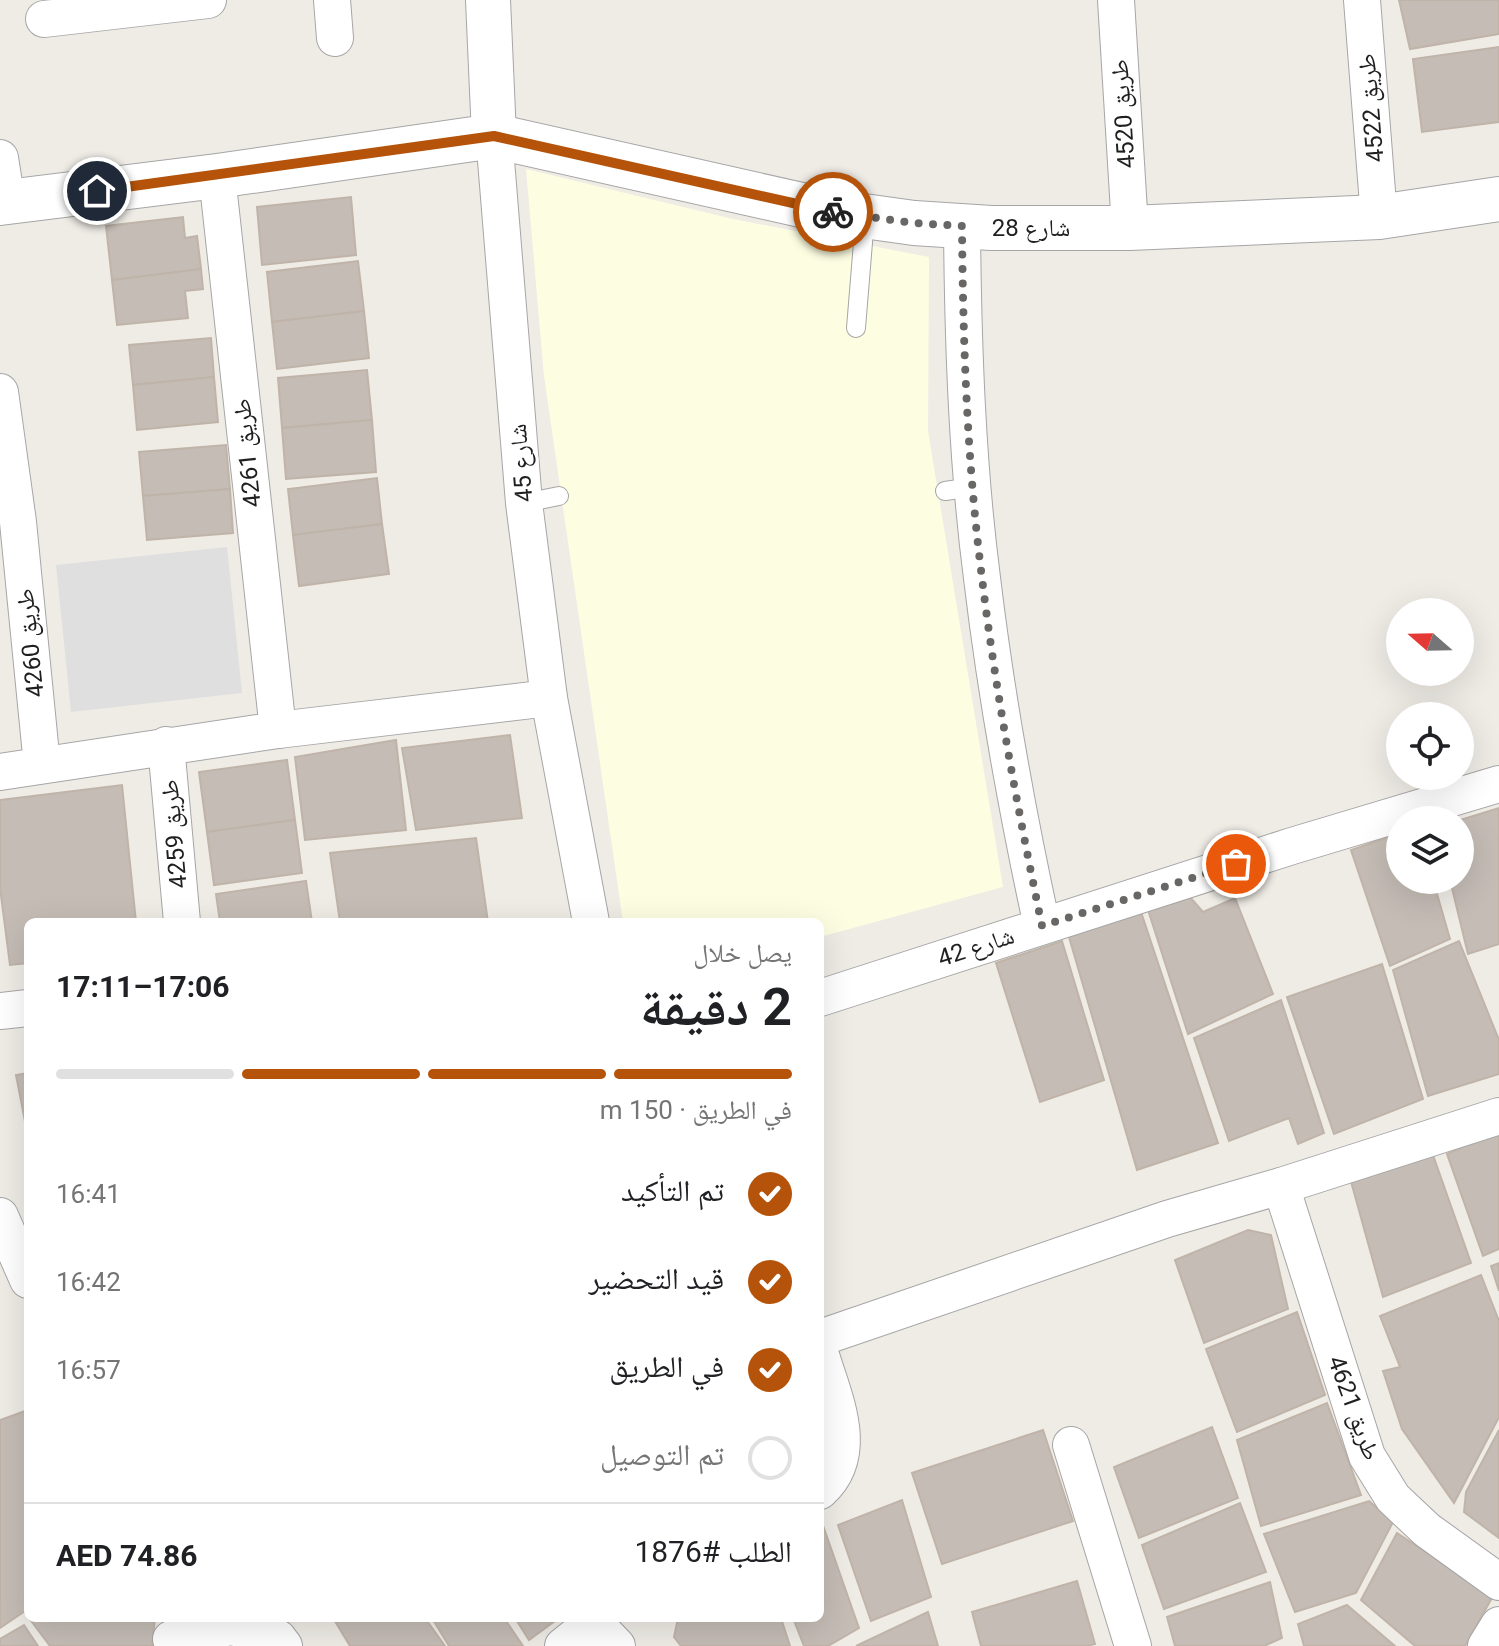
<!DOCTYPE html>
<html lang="ar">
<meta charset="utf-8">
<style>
:root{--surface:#fff;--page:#f6f6f6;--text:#202124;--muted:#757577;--line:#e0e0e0;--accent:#b45309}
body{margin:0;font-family:Roboto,"Noto Naskh Arabic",sans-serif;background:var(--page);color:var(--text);direction:rtl;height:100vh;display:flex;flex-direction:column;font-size:30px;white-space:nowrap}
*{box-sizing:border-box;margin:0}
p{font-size:26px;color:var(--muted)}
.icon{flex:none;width:44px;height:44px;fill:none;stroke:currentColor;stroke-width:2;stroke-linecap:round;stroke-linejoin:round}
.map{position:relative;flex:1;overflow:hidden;direction:ltr}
.side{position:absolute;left:24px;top:918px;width:800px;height:704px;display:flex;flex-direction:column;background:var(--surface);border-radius:12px;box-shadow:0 8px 32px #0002;direction:rtl}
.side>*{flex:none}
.needle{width:52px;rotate:290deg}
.fabs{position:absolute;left:1386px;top:598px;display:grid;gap:16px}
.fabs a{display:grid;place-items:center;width:88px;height:88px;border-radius:50%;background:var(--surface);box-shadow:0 8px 32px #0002;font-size:40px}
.pin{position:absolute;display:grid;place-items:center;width:68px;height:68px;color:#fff;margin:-34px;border:4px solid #fff;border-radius:50%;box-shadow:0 2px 8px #0007}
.courier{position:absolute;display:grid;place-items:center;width:80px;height:80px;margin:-40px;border:6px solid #b45309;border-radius:50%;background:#fff;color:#222;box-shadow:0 2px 10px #0007}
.summary em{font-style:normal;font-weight:700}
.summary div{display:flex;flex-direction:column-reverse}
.summary{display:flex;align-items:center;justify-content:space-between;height:136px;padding:0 32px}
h1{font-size:52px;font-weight:700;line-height:60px}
.bar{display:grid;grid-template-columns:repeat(4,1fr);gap:12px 8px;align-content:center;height:96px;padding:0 32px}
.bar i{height:10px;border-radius:6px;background:var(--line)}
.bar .selected{background:var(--accent)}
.bar p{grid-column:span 4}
.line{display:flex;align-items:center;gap:20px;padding:0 32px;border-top:2px solid var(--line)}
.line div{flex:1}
ol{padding:0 32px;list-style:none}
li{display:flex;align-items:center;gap:24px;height:88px}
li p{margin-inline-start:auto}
li .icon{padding:8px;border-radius:50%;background:var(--accent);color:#fff;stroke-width:4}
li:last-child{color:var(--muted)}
li i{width:44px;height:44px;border:4px solid var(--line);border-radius:50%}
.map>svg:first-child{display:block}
.education{fill:#fdfee1}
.parking{fill:#dfdfdf}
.building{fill:#c4bcb5;stroke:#c0b4a9;stroke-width:2}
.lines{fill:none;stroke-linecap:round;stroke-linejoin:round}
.service-casing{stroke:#a6a6a6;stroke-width:20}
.minor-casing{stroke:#a6a6a6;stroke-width:38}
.tertiary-casing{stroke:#a6a6a6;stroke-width:46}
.service{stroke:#fff;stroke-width:18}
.minor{stroke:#fff;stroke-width:36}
.tertiary{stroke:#fff;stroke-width:44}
.done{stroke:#686765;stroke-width:8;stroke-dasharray:0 14.4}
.route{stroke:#b45309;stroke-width:10}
.labels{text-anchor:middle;stroke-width:6;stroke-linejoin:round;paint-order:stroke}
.street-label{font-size:24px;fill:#1f1f1f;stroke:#fff}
</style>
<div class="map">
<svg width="1499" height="1646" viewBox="0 0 1499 1646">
<rect width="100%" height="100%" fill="#efece6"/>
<!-- education -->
<path class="education" d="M 526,169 L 733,219 L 929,257 L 928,431 L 1003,887 L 820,937 L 820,922 L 623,922 L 544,376 Z"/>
<!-- parking -->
<path class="parking" d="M 227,547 L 242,693 L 71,712 L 56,565 Z"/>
<!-- building -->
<g class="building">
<path d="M 1399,0 L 1499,0 L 1499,34 L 1410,49 Z"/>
<path d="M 1499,47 L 1499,122 L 1422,132 L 1413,59 Z"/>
<path d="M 351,197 L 356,255 L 262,265 L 257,207 Z"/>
<path d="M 183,217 L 185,238 L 197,236 L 201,269 L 112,280 L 106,226 Z"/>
<path d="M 358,261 L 364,311 L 272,322 L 267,272 Z"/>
<path d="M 201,269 L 203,289 L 185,291 L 188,318 L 117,325 L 112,280 Z"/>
<path d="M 364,311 L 369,358 L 277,369 L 272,322 Z"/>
<path d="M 211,338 L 214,377 L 133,385 L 129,345 Z"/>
<path d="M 367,370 L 372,420 L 282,428 L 278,378 Z"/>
<path d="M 214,377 L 218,422 L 137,430 L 133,385 Z"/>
<path d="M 372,420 L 376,472 L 286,479 L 282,428 Z"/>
<path d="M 226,445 L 230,489 L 143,496 L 139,452 Z"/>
<path d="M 377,478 L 382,524 L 293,535 L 288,489 Z"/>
<path d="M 230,489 L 233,533 L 147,540 L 143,496 Z"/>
<path d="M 382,524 L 389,574 L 299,586 L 293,535 Z"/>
<path d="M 510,735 L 522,818 L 416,830 L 402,748 Z"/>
<path d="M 396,740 L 406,830 L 305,840 L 295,757 Z"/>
<path d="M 287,760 L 295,820 L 207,832 L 199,772 Z"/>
<path d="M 122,785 L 136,922 L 28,922 L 28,963 L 10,965 L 0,888 L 0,800 Z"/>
<path d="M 1499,808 L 1499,944 L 1468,954 L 1450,880 L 1460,880 L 1460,820 Z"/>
<path d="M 295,820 L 302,873 L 214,885 L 207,832 Z"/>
<path d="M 1400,833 L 1400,880 L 1433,880 L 1450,939 L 1390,966 L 1351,850 Z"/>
<path d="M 476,838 L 488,922 L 340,922 L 330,853 Z"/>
<path d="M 306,881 L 312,922 L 220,922 L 216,894 Z"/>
<path d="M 1189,896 L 1203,912 L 1235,898 L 1273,994 L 1188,1034 L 1148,910 Z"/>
<path d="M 1140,909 L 1218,1143 L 1137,1170 L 1069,937 Z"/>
<path d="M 1062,941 L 1104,1080 L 1040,1102 L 996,963 Z"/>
<path d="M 1459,941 L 1499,1040 L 1499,1074 L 1428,1096 L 1393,970 Z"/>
<path d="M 1382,964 L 1423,1099 L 1334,1134 L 1287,997 Z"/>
<path d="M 1281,1000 L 1324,1133 L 1298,1144 L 1289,1118 L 1229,1141 L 1194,1038 Z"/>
<path d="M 28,1073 L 28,1137 L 16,1075 Z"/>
<path d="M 1499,1131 L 1499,1249 L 1483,1256 L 1447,1154 Z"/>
<path d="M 1433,1155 L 1471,1263 L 1383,1297 L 1350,1178 Z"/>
<path d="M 1248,1230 L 1271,1235 L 1288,1309 L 1204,1343 L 1175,1260 Z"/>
<path d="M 1499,1263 L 1499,1291 L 1491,1266 Z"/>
<path d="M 1481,1275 L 1499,1321 L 1499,1417 L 1454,1503 L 1402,1429 L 1383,1371 L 1400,1367 L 1380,1316 Z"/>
<path d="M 1297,1312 L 1325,1395 L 1237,1432 L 1206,1349 Z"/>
<path d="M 1327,1403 L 1361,1495 L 1261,1526 L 1237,1440 Z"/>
<path d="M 28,1410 L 28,1609 L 0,1628 L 0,1420 Z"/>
<path d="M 1212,1427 L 1238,1498 L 1139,1538 L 1114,1467 Z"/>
<path d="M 1043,1430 L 1073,1521 L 942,1564 L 912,1473 Z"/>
<path d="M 1499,1430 L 1499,1538 L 1464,1512 L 1466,1492 Z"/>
<path d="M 902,1500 L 931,1597 L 871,1621 L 838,1525 Z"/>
<path d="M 1369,1501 L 1393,1522 L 1356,1593 L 1295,1612 L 1264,1534 Z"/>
<path d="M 1240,1503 L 1266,1572 L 1164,1609 L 1142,1545 Z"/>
<path d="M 820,1517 L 859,1628 L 828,1646 L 804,1646 L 793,1618 L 820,1618 Z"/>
<path d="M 1397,1533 L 1493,1596 L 1465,1646 L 1415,1646 L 1361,1600 Z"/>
<path d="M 1077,1581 L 1095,1644 L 1087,1646 L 981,1646 L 972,1612 Z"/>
<path d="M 1270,1582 L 1282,1638 L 1264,1646 L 1175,1646 L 1167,1617 Z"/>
<path d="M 1347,1605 L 1395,1646 L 1304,1646 L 1298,1624 Z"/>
<path d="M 928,1612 L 938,1646 L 856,1646 Z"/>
<path d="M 29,1618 L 155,1618 L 152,1646 L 50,1646 Z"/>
<path d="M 333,1618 L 425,1618 L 445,1646 L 350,1646 Z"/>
<path d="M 432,1618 L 504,1618 L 523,1646 L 449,1646 Z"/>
<path d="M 515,1618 L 559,1618 L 529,1640 Z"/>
<path d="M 678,1618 L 781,1618 L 790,1646 L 681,1646 L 674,1637 Z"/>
<path d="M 24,1625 L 38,1646 L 0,1646 L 0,1639 Z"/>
</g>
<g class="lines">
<defs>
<g id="service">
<path d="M 856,328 L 865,218"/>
<path d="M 945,491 L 973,487"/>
<path d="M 524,503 L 559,496"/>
</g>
<g id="minor">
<path d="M 332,0 L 335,38"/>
<path d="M 1116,0 L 1130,228"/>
<path d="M 1362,0 L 1379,217"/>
<path d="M 44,19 L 208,0"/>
<path d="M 494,136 L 524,503 L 549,698 L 591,922"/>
<path d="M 0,158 L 7,202"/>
<path d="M 217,176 L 278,730"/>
<path d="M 962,226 C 963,344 967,462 982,578 C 996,695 1017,811 1042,926"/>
<path d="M 0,392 L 18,522 L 42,765"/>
<path d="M 166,745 L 182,922"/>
<path d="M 0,772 L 278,730 L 549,698"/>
<path d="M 820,998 L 1292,846 L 1499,784"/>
<path d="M 0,1011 L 28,1008"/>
<path d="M 1281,1186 L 1367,1456 L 1393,1498 L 1427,1530 L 1499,1582"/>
<path d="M 0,1216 L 28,1280"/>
<path d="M 820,1338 L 1167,1219 L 1281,1186 L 1499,1116"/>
<path d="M 820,1352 C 833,1397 862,1453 820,1491"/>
<path d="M 1071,1445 L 1133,1646"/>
<path d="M 593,1621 L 617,1646"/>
<path d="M 171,1639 L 231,1627 L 278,1638 L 284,1646"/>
<path d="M 563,1646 L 598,1618"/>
<path d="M 1486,1646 L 1499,1625"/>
</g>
<g id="tertiary">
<path d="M 488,0 L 494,136"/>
<path d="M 0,203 L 217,176 L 494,136 L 828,211 L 914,223 L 991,228 L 1130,228 L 1379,217 L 1499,199"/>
</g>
</defs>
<!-- service casing -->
<use href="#service" class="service-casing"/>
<!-- minor casing -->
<use href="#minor" class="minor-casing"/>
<!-- tertiary casing -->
<use href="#tertiary" class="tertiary-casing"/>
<!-- service -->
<use href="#service" class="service"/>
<!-- minor -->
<use href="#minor" class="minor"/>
<!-- tertiary -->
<use href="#tertiary" class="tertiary"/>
</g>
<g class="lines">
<!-- done -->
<path class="done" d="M 833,212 L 914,223 L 962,226 C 963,344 967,461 982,578 C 996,695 1018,810 1042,926 L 1236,864"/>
<!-- route -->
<path class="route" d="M 97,191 L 494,136 L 833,212"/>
</g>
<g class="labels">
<!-- street labels -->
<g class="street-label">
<text transform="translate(1371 108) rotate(-95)" y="8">طريق 4522</text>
<text transform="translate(1123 114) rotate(-94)" y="8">طريق 4520</text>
<text x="1031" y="236">شارع 28</text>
<text transform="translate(247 453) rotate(-96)" y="8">طريق 4261</text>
<text transform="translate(521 463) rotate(-95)" y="8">شارع 45</text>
<text transform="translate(30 643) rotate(-96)" y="8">طريق 4260</text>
<text transform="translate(174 834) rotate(-95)" y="8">طريق 4259</text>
<text transform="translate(976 947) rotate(-18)" y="8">شارع 42</text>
<text transform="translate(1354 1408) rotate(70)" y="8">طريق 4621</text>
</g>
</g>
</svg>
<div class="fabs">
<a><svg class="needle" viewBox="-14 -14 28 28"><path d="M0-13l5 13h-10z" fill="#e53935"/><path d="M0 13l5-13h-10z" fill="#757577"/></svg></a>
<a><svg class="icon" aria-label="locate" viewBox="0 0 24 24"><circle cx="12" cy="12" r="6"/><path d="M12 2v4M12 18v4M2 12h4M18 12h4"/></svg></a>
<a><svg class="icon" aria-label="layers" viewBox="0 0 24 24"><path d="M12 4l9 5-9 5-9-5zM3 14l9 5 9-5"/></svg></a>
</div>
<div class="pin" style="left:1236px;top:864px;background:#ea580c"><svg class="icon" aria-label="bag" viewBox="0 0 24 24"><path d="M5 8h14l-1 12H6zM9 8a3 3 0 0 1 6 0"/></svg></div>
<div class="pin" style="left:97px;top:191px;background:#1f2937"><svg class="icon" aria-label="home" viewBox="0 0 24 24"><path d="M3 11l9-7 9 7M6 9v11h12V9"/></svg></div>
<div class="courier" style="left:833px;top:212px"><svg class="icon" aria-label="bike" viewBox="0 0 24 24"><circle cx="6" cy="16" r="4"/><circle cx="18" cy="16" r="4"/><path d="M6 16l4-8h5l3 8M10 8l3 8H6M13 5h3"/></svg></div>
<section class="side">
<div class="summary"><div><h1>2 دقيقة</h1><p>يصل خلال</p></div><em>17:06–17:11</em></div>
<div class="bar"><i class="selected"></i><i class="selected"></i><i class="selected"></i><i></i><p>في الطريق · 150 m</p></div>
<ol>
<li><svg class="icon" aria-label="check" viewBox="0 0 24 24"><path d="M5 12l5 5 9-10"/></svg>تم التأكيد<p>16:41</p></li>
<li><svg class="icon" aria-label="check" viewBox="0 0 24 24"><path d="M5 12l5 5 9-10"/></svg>قيد التحضير<p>16:42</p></li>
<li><svg class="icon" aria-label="check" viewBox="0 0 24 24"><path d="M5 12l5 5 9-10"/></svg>في الطريق<p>16:57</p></li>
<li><i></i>تم التوصيل</li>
</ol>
<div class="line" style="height:104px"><div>الطلب #1876</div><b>AED 74.86</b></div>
</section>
</div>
